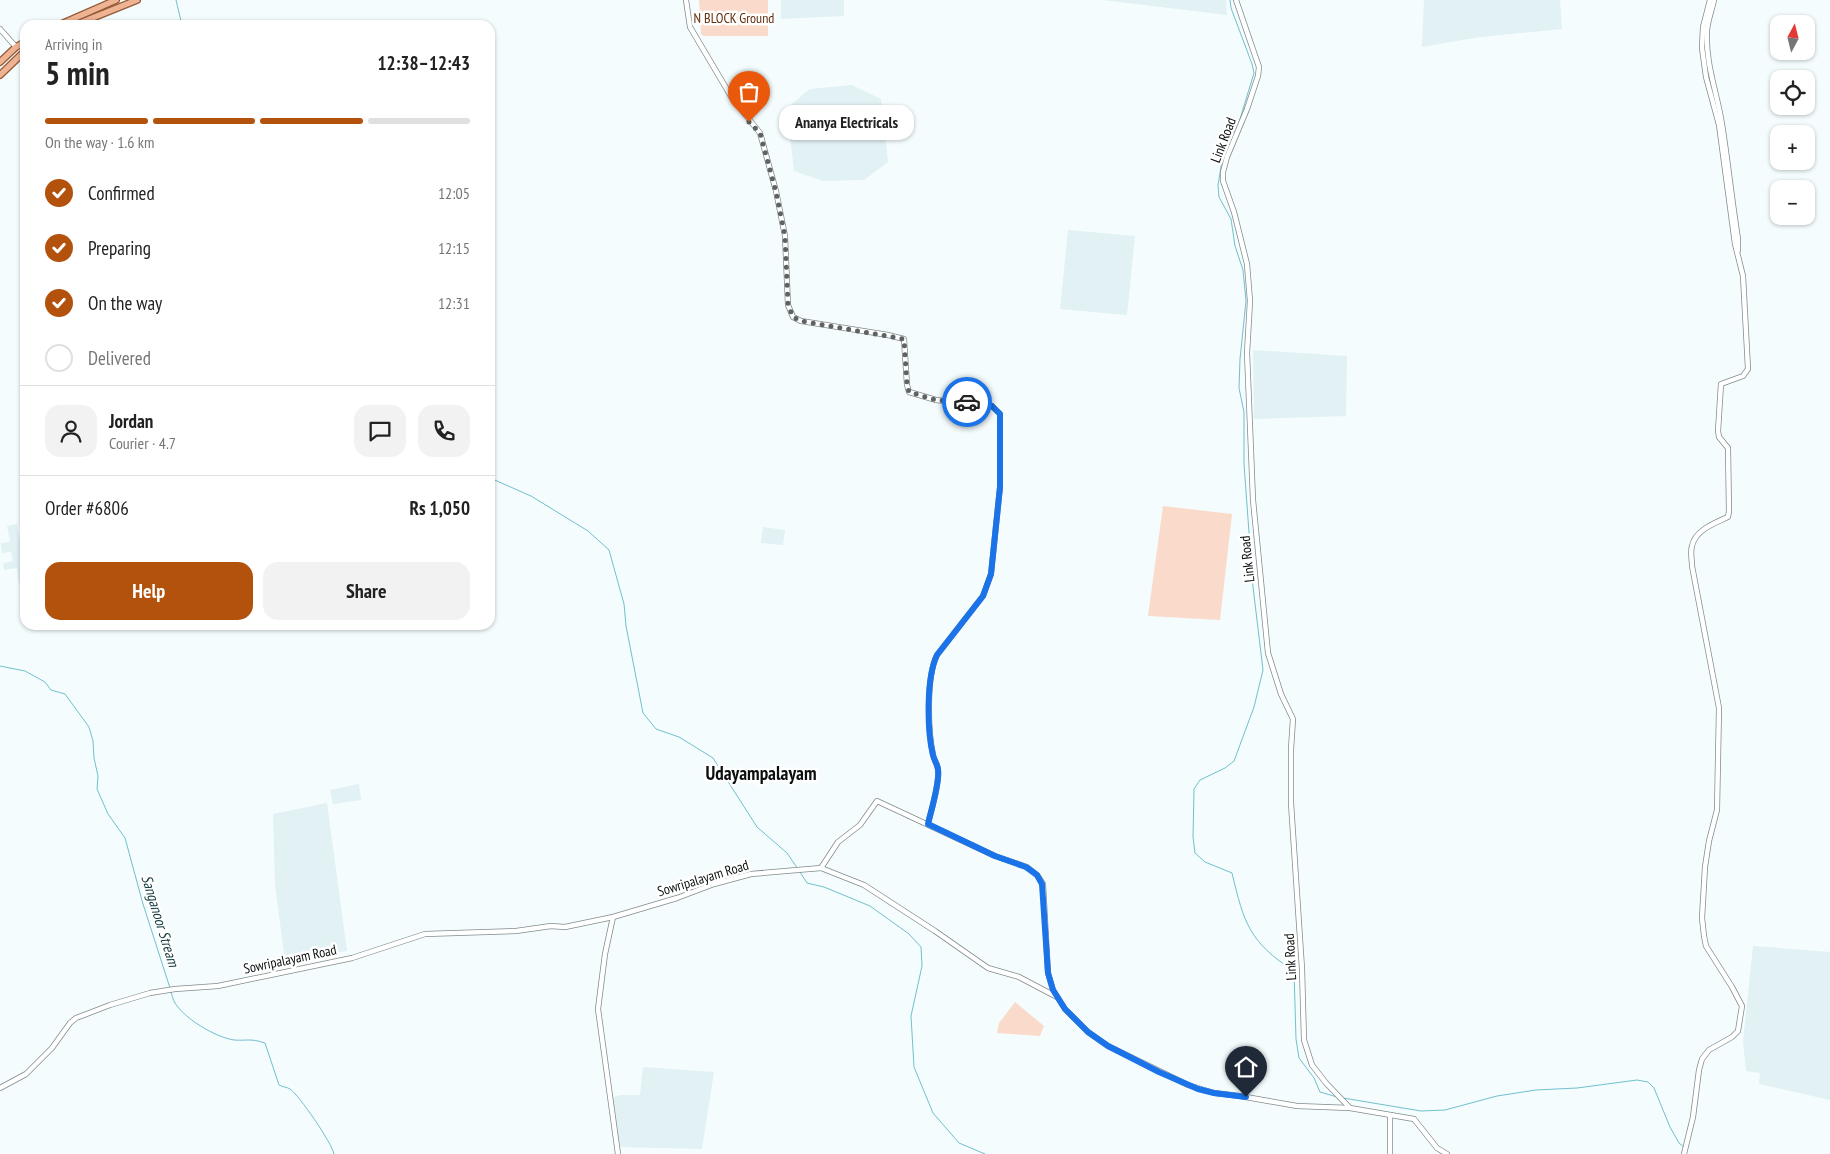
<!DOCTYPE html>
<meta charset="utf-8">
<style>
:root{--surface:#fff;--page:#f2f2f2;--text:#222;--muted:#767676;--line:#e0e0e0;--accent:#b2520c}
body{margin:0;font-family:"PT Sans Narrow",sans-serif;background:var(--page);color:var(--text);height:100vh;display:flex;flex-direction:column;font-size:19px;white-space:nowrap}
*{box-sizing:border-box;margin:0}
p{font-size:16px;color:var(--muted)}
.icon{flex:none;width:28px;height:28px;fill:none;stroke:currentColor;stroke-width:2;stroke-linecap:round;stroke-linejoin:round}
.map{position:relative;flex:1;overflow:hidden}
.drawer{position:absolute;left:20px;top:20px;width:475px;height:610px;display:flex;flex-direction:column;background:var(--surface);border-radius:15px;box-shadow:0 1px 4px #0004}
.drawer>*{flex:none}
.needle{width:32px;rotate:7deg}
.tools{position:absolute;left:1770px;top:15px;display:grid;gap:10px}
.tools a{display:grid;place-items:center;width:45px;height:45px;border-radius:10px;background:var(--surface);box-shadow:0 1px 4px #0004;font-size:25px}
.pin{position:absolute;display:grid;place-items:center;width:42px;height:42px;color:#fff;margin:-51px -21px;border-radius:50% 50% 50% 0;rotate:-45deg;box-shadow:0 0 5px #0007}
.pin .icon{rotate:45deg}
.courier{position:absolute;display:grid;place-items:center;width:50px;height:50px;margin:-25px;border:4px solid #1a73e8;border-radius:50%;background:#fff;color:#222;box-shadow:0 1px 6px #0007}
.bubble{position:absolute;height:35px;border-radius:15px;background:var(--surface);box-shadow:0 1px 4px #0004;font-size:16px;font-weight:700;line-height:35px;text-align:center}
.head em{font-style:normal;font-weight:700}
.head div{display:flex;flex-direction:column-reverse}
.head{display:flex;align-items:center;justify-content:space-between;height:85px;padding:0 25px}
h1{font-size:32px;font-weight:700;line-height:38px}
.bar{display:grid;grid-template-columns:repeat(4,1fr);gap:8px 5px;align-content:center;height:60px;padding:0 25px}
.bar i{height:6px;border-radius:4px;background:var(--line)}
.bar .active{background:var(--accent)}
.bar p{grid-column:span 4}
.line{display:flex;align-items:center;gap:12px;padding:0 25px;border-top:1px solid var(--line)}
.line div{flex:1}
.round{display:grid;place-items:center;flex:none;width:52px;height:52px;border-radius:15px;background:var(--page)}
ol{padding:0 25px;list-style:none}
li{display:flex;align-items:center;gap:15px;height:55px}
li p{margin-inline-start:auto}
li .icon{padding:5px;border-radius:50%;background:var(--accent);color:#fff;stroke-width:4}
li:last-child{color:var(--muted)}
li i{width:28px;height:28px;border:2px solid var(--line);border-radius:50%}
.action{display:flex;gap:10px;margin-top:auto;padding:10px 25px}
.action a{flex:1;height:58px;border-radius:15px;background:var(--accent);color:#fff;font-size:20px;font-weight:700;line-height:58px;text-align:center}
.action a+a{background:var(--page);color:var(--text)}
.map>svg:first-child{display:block}
.built{fill:#e1f1f4}
.green{fill:#fadbcb}
.lines{fill:none;stroke-linecap:round;stroke-linejoin:round}
.stream{stroke:#72bfcd;stroke-width:1}
.tertiary-casing{stroke:#838b8c;stroke-width:6}
.primary-casing{stroke:#965936;stroke-width:8}
.tertiary{stroke:#fff;stroke-width:4.5}
.primary{stroke:#edb393;stroke-width:5.5}
.done{stroke:#5d6262;stroke-width:5;stroke-dasharray:0 9}
.route{stroke:#1a73e8;stroke-width:6}
.labels{text-anchor:middle;stroke-width:5;stroke-linejoin:round;paint-order:stroke}
.park-label{font-size:14px;fill:#632f0e;stroke:#fff}
.street-label{font-size:14px;fill:#0c0f0f;stroke:#fff}
.water-label{font-size:15px;font-style:italic;fill:#173d43;stroke:#fff}
.district-label{font-size:19px;font-weight:bold;fill:#0c0f0f;stroke:#fff}
</style>
<div class="map">
<svg width="1830" height="1154" viewBox="0 0 1830 1154">
<rect width="100%" height="100%" fill="#f4fcfd"/>
<!-- built -->
<g class="built">
<path d="M 781,0 L 844,0 L 844,16 L 781,19 Z"/>
<path d="M 1103,0 L 1226,0 L 1227,15 Z"/>
<path d="M 1424,0 L 1560,0 L 1562,29 L 1480,37 L 1422,47 Z"/>
<path d="M 852,85 L 881,99 L 888,162 L 864,180 L 823,181 L 794,171 L 787,108 L 810,89 Z"/>
<path d="M 1068,230 L 1135,236 L 1127,315 L 1060,309 Z"/>
<path d="M 1253,350 L 1347,356 L 1346,416 L 1254,419 Z"/>
<path d="M 17,524 L 20,544 L 24,544 L 25,549 L 25,565 L 22,566 L 25,583 L 19,584 L 17,568 L 4,570 L 3,563 L 13,561 L 11,552 L 2,553 L 1,543 L 10,542 L 7,526 Z"/>
<path d="M 763,527 L 785,530 L 783,545 L 761,543 Z"/>
<path d="M 359,784 L 361,800 L 333,804 L 330,790 Z"/>
<path d="M 327,803 L 347,951 L 285,961 L 275,885 L 273,814 Z"/>
<path d="M 1753,946 L 1830,952 L 1830,1100 L 1759,1084 L 1760,1073 L 1746,1071 L 1743,1042 Z"/>
<path d="M 643,1067 L 714,1072 L 702,1149 L 620,1147 L 613,1097 L 621,1095 L 640,1095 Z"/>
</g>
<!-- green -->
<g class="green">
<path d="M 699,0 L 768,0 L 768,36 L 704,36 L 701,34 Z"/>
<path d="M 1163,506 L 1232,514 L 1220,620 L 1148,616 Z"/>
<path d="M 1015,1002 L 1044,1026 L 1040,1036 L 997,1033 L 999,1023 Z"/>
</g>
<g class="lines">
<!-- stream -->
<g class="stream">
<path d="M 176,0 L 182,25"/>
<path d="M 1230,0 L 1231,8 L 1252,64 L 1254,73 L 1240,119 L 1223,155 L 1218,185 L 1219,197 L 1231,219 L 1235,246 L 1243,270 L 1246,301 L 1240,359 L 1239,388 L 1244,412 L 1244,464 L 1253,587 L 1263,670 L 1254,707 L 1234,761 L 1225,768 L 1200,780 L 1194,789 L 1193,837 L 1195,853 L 1205,862 L 1232,873 C 1244,923 1249,942 1294,971 L 1296,1039 L 1299,1058 L 1314,1078 L 1320,1092 L 1337,1097"/>
<path d="M 490,478 L 531,496 L 588,531 L 609,550 L 624,604 L 626,626 L 643,713 L 656,729 L 679,737 L 713,758 L 757,827 L 787,853 L 798,869"/>
<path d="M 0,666 L 25,671 L 45,682 L 51,690 L 65,694 L 89,727 L 93,741 L 94,758 L 98,776 L 97,789 L 108,814 L 125,838 L 143,904 L 170,988"/>
<path d="M 800,872 L 807,883 L 824,887 L 870,906 L 909,934 L 921,947 L 922,966 L 911,1016 L 914,1067 L 933,1113 L 959,1143 L 985,1154"/>
<path d="M 171,992 C 172,995 173,1000 175,1003 C 185,1019 215,1037 234,1040 C 247,1041 250,1038 265,1043 L 279,1085 C 282,1087 287,1087 290,1089 C 299,1095 332,1143 334,1154"/>
<path d="M 1343,1098 L 1421,1111 L 1445,1110 L 1497,1096 L 1536,1090 L 1577,1088 L 1637,1080 L 1648,1082 L 1654,1088 L 1670,1127 L 1679,1143 L 1685,1148"/>
</g>
<defs>
<g id="tertiary">
<path d="M 686,0 L 690,27 L 732,98 L 760,133 L 776,191 L 785,236 L 788,305 L 793,317 L 801,321 L 888,335 L 904,339 L 907,385 L 909,392 L 936,400 L 992,406 L 1000,414 L 1000,487 L 991,574 L 983,596 L 937,655 C 926,677 928,731 933,755 C 934,760 938,765 938,770 C 940,782 931,811 928,824"/>
<path d="M 1236,0 L 1259,67 L 1258,76 L 1247,109 L 1227,157 L 1223,172 L 1223,181 L 1234,212 L 1247,264 L 1250,301 L 1247,353 L 1253,500 L 1268,653 L 1281,694 L 1293,719 L 1291,749 L 1291,803 L 1302,969 L 1304,1040 L 1312,1065 L 1326,1083 L 1350,1108"/>
<path d="M 1714,0 C 1712,10 1708,20 1707,30 C 1705,63 1717,92 1722,124 C 1728,162 1732,201 1738,239 L 1738,250"/>
<path d="M 0,29 L 16,47"/>
<path d="M 821,868 L 864,885 L 935,931 L 988,968 L 1019,977 L 1057,997"/>
<path d="M 613,917 L 605,954 L 598,1009 L 618,1154"/>
<path d="M 0,1088 L 26,1074 L 52,1048 L 70,1023 L 76,1018 L 110,1005 L 150,993 L 175,989 L 218,986 L 352,958 L 425,934 L 516,931 L 551,926 L 565,927 L 613,917 L 677,898 L 714,884 L 751,874 L 821,868 L 838,842 L 860,825 L 877,801 L 995,856 L 1027,867 L 1037,875 L 1043,884 L 1048,973 L 1053,990 L 1065,1009 L 1088,1032 L 1108,1046 L 1188,1085 L 1214,1093 L 1240,1096 L 1297,1106 L 1350,1108 L 1414,1119 L 1437,1148 L 1447,1154"/>
<path d="M 1390,1154 L 1390,1115"/>
<path d="M 1684,1154 L 1693,1117 L 1699,1070 L 1702,1059 L 1709,1050 L 1732,1037 L 1738,1031 L 1742,1006 L 1732,987 L 1706,946 L 1704,936 L 1702,918 L 1705,867 L 1709,841 L 1717,810 L 1719,708 L 1692,566 C 1692,559 1690,552 1692,546 C 1695,530 1715,523 1728,517 L 1729,511 L 1728,448 L 1719,437 L 1718,431 L 1721,384 L 1743,376 L 1748,369 L 1743,276 L 1735,244 L 1719,125 L 1706,77 L 1702,48 L 1703,27 L 1710,0"/>
</g>
<g id="primary">
<path d="M 59,25 L 116,0"/>
<path d="M 75,25 L 137,0"/>
<path d="M 0,62 L 16,47 L 25,42"/>
<path d="M 0,75 L 25,51"/>
</g>
</defs>
<!-- tertiary casing -->
<use href="#tertiary" class="tertiary-casing"/>
<!-- primary casing -->
<use href="#primary" class="primary-casing"/>
<!-- tertiary -->
<use href="#tertiary" class="tertiary"/>
<!-- primary -->
<use href="#primary" class="primary"/>
</g>
<g class="lines">
<!-- done -->
<path class="done" d="M 749,122 L 760,133 L 776,192 L 785,236 L 788,305 L 793,317 L 801,321 L 904,339 L 907,385 L 909,392 L 936,400 L 967,402"/>
<!-- route -->
<path class="route" d="M 967,402 L 992,406 L 1000,414 L 1000,487 L 991,574 L 983,596 L 937,655 C 926,678 927,731 933,755 C 934,760 938,765 938,770 C 940,782 931,811 928,824 L 995,856 L 1026,867 L 1037,875 L 1042,884 L 1048,973 L 1053,990 L 1065,1009 L 1088,1032 L 1108,1046 L 1159,1072 L 1198,1089 L 1214,1093 L 1246,1097"/>
</g>
<g class="labels">
<!-- park labels -->
<g class="park-label">
<text x="734" y="23">N BLOCK Ground</text>
</g>
<!-- street labels -->
<g class="street-label">
<text transform="translate(1223 140) rotate(-69)" y="5">Link Road</text>
<text transform="translate(1247 559) rotate(-96)" y="5">Link Road</text>
<text transform="translate(703 878) rotate(-17)" y="5">Sowripalayam Road</text>
<text transform="translate(1290 957) rotate(-93)" y="5">Link Road</text>
<text transform="translate(290 959) rotate(-12)" y="5">Sowripalayam Road</text>
</g>
<!-- water labels -->
<g class="water-label">
<text transform="translate(160 921) rotate(73)" y="5">Sanganoor Stream</text>
</g>
<!-- district labels -->
<g class="district-label">
<text x="761" y="780">Udayampalayam</text>
</g>
</g>
</svg>
<div class="tools">
<a><svg class="needle" viewBox="-14 -14 28 28"><path d="M0-13l5 13h-10z" fill="#e53935"/><path d="M0 13l5-13h-10z" fill="#767676"/></svg></a>
<a><svg class="icon" aria-label="locate" viewBox="0 0 24 24"><circle cx="12" cy="12" r="6"/><path d="M12 2v4M12 18v4M2 12h4M18 12h4"/></svg></a>
<a>+</a>
<a>−</a>
</div>
<div class="pin" style="left:749px;top:122px;background:#ea580c"><svg class="icon" aria-label="bag" viewBox="0 0 24 24"><path d="M5 8h14l-1 12H6zM9 8a3 3 0 0 1 6 0"/></svg></div>
<div class="pin" style="left:1246px;top:1097px;background:#1f2937"><svg class="icon" aria-label="home" viewBox="0 0 24 24"><path d="M3 11l9-7 9 7M6 9v11h12V9"/></svg></div>
<div class="courier" style="left:967px;top:402px"><svg class="icon" aria-label="car" viewBox="0 0 24 24"><path d="M5 17H2v-5l4-1 3-4h7l3 4 3 1v5h-3M9 17h6M6 11h13"/><circle cx="7" cy="17" r="2"/><circle cx="17" cy="17" r="2"/></svg></div>
<div class="bubble" style="left:779px;top:105px;width:135px">Ananya Electricals</div>
<section class="drawer">
<div class="head"><div><h1>5 min</h1><p>Arriving in</p></div><em>12:38–12:43</em></div>
<div class="bar"><i class="active"></i><i class="active"></i><i class="active"></i><i></i><p>On the way · 1.6 km</p></div>
<ol>
<li><svg class="icon" aria-label="check" viewBox="0 0 24 24"><path d="M5 12l5 5 9-10"/></svg>Confirmed<p>12:05</p></li>
<li><svg class="icon" aria-label="check" viewBox="0 0 24 24"><path d="M5 12l5 5 9-10"/></svg>Preparing<p>12:15</p></li>
<li><svg class="icon" aria-label="check" viewBox="0 0 24 24"><path d="M5 12l5 5 9-10"/></svg>On the way<p>12:31</p></li>
<li><i></i>Delivered</li>
</ol>
<div class="line" style="height:90px"><a class="round"><svg class="icon" aria-label="person" viewBox="0 0 24 24"><circle cx="12" cy="8" r="4"/><path d="M4 21q1-7 8-7t8 7"/></svg></a><div><b>Jordan</b><p>Courier · 4.7</p></div><a class="round"><svg class="icon" aria-label="chat" viewBox="0 0 24 24"><path d="M4 5h16v11H9l-5 4z"/></svg></a><a class="round"><svg class="icon" aria-label="phone" viewBox="0 0 24 24"><path d="M5 4h4l2 5-3 2q2 4 5 5l2-3 5 2v4C11 20 4 13 5 4z"/></svg></a></div>
<div class="line" style="height:65px"><div>Order #6806</div><b>Rs 1,050</b></div>
<div class="action"><a>Help</a><a>Share</a></div>
</section>
</div>
